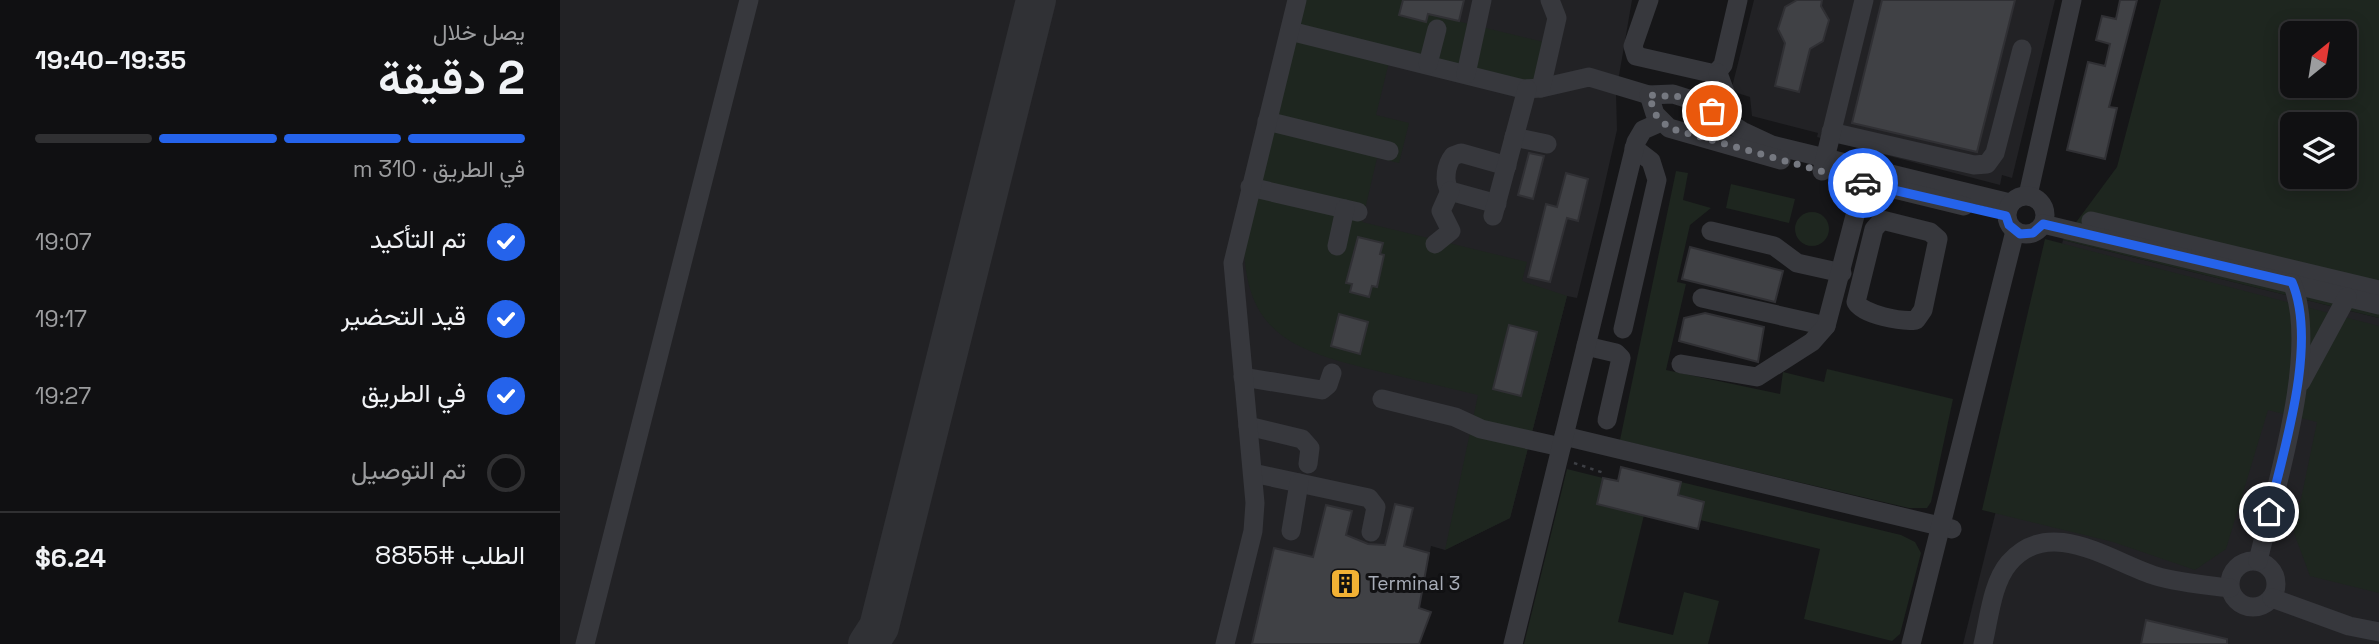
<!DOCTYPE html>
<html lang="ar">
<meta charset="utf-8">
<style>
:root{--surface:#101012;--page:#19191b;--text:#f1f3f6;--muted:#9c9d9f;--line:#303032;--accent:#2563eb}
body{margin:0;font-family:"Space Grotesk",Vazirmatn,sans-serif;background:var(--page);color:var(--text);direction:rtl;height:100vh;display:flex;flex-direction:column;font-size:26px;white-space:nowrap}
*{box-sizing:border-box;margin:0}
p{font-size:23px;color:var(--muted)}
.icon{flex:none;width:38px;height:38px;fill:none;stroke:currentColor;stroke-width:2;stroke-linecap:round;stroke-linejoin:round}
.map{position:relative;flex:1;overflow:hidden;direction:ltr}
.side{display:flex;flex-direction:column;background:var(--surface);width:560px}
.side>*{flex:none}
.needle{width:46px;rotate:30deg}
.buttons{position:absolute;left:1720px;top:21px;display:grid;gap:14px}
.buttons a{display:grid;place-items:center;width:77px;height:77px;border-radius:10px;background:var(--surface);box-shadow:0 4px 18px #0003,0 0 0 2px var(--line);font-size:35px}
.pin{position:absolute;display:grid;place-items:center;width:60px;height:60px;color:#fff;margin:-30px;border:4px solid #fff;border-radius:50%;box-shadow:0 2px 7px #0007}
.courier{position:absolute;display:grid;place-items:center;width:70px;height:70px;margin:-35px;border:5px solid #2563eb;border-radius:50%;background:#fff;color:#222;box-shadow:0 2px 9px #0007}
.overview em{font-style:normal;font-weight:600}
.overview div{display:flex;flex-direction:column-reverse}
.overview{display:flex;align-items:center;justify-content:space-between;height:119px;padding:0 35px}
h1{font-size:46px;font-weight:600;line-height:52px}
.bar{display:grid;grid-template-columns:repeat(4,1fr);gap:10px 7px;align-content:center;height:84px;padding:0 35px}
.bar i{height:9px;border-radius:5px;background:var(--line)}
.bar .on{background:var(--accent)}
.bar p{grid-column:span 4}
.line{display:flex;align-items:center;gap:18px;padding:0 35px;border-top:2px solid var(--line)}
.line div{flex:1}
ol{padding:0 35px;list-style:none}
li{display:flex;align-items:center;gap:21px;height:77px}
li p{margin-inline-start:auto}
li .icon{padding:7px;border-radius:50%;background:var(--accent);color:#fff;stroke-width:4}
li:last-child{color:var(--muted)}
li i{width:38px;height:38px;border:4px solid var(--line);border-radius:50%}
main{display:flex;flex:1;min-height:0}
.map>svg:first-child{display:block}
.built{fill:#222225}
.green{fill:#1e261f;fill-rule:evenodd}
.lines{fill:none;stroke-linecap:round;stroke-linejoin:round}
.taxiway{stroke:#303135;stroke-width:40}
.building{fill:#404145;stroke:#303034;stroke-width:2}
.path{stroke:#3d3f44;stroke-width:2.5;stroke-dasharray:3.5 5;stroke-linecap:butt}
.minor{stroke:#37383d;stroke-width:19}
.done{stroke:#757880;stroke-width:7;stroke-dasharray:0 12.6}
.route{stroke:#2563eb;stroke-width:9}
.labels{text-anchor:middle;stroke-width:6;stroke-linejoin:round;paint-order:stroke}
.poi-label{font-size:19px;fill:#a8adb8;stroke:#111113;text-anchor:start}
</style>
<main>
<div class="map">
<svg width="1819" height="644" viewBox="0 0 1819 644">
<rect width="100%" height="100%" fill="#161618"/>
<!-- built -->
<g class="built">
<path d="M 0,0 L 1072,0 L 1056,93 L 1057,130 L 1039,209 L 1017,298 L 1007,296 L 950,518 L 885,550 L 871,546 L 859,608 L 871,612 L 859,644 L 0,644 Z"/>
<path d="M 1194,0 L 1495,0 L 1452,178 L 1442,175 L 1440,185 L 1257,137 L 1258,133 L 1192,116 L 1190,97 L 1171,91 Z"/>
<path d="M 1503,240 L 1819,318 L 1819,644 L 1403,644 Z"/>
</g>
<!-- green -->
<g class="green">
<path d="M 746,0 L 843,0 L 840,15 L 866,22 L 868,14 L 988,43 L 975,92 L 830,58 L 816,115 L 849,123 L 839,163 L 817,158 L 802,222 L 967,262 L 962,281 L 1007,296 L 950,518 L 885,550 L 918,395 C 883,387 848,378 813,370 C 736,351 685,335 684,244 Z"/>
<path d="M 1601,0 L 1819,0 L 1819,318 L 1503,240 L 1557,167 ZM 1732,33 L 1785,33 L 1785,86 L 1732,86 ZM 1732,124 L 1785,124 L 1785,177 L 1732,177 Z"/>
<path d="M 1116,171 L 1128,173 L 1123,200 L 1151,208 L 1130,225 L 1117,282 L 1126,284 L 1106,370 L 1220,394 L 1223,372 L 1264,382 L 1267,369 L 1393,399 L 1371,502 L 1367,508 L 1349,508 L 1060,440 Z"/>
<path d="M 1171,184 L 1235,199 L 1229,223 L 1166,208 Z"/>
<circle cx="1252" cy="229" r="17"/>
<path d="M 1485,239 L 1819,326 L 1819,593 L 1750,576 L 1734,533 L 1757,422 L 1708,410 L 1666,549 L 1635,570 L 1553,542 L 1422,510 Z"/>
<path d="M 1007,469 L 1043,478 L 1037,503 L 1084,515 L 1058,622 L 1113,635 L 1124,592 L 1159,601 L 1148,644 L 964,644 Z"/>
<path d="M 1121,482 L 1341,535 L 1355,542 L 1361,553 L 1340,634 L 1332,641 L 1244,619 L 1260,549 L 1140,520 L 1144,502 L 1118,495 Z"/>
</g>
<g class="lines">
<!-- taxiway -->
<path class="taxiway" d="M 308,644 L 319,627 L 476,0"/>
</g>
<!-- building -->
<g class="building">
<path d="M 843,0 L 904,0 L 899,21 L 868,14 L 866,22 L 839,15 Z"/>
<path d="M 1237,0 L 1262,0 L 1261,6 L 1269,20 L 1263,41 L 1250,49 L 1239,92 L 1215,86 L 1225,43 L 1218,29 L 1225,7 Z"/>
<path d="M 1322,0 L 1455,0 L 1417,152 L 1292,123 Z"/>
<path d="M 1560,0 L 1577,0 L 1549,107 L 1557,108 L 1545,159 L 1507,150 L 1528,62 L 1545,66 L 1550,44 L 1536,40 L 1542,16 L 1556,19 Z"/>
<path d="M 969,153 L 984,156 L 973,199 L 958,195 Z"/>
<path d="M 1006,173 L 1028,179 L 1018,221 L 1007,218 L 990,282 L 968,277 L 986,204 L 997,207 Z"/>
<path d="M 798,237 L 823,243 L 820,254 L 824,255 L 817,287 L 812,286 L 809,297 L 790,292 L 792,284 L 786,283 Z"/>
<path d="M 1130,247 L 1223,271 L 1215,302 L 1122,279 Z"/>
<path d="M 1145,313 L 1204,327 L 1198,362 L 1119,341 L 1124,318 Z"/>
<path d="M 779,314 L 808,322 L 800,354 L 771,346 Z"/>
<path d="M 949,325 L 977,332 L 961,396 L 933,389 Z"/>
<path d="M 1061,467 L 1121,482 L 1118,495 L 1144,502 L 1138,529 L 1037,504 L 1043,478 L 1058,481 Z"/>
<path d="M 835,504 L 853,508 L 844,546 L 869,553 L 859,608 L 871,612 L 859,644 L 692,644 L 714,548 L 753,557 L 766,505 L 792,511 L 786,535 L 808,544 L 825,545 Z"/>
<path d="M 1586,620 L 1667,639 L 1667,644 L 1581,644 Z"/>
</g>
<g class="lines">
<!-- path -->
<path class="path" d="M 1014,463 L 1044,473"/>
<!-- minor -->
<g class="minor">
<path d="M 1089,0 L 1073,46 L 1076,56 L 1155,74 L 1163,65 L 1178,0"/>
<path d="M 730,31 L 963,89 L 981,88 L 1029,77 L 1089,95 L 1113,94 L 1135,101 L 1182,131 L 1212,145 L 1450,203"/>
<path d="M 868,64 L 877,29"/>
<path d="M 1158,73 L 1169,103 L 1165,120"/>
<path d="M 906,74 L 922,0"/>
<path d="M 981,88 L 997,18 L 990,0"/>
<path d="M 1089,95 L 1095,114 L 1109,128 L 1221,160"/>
<path d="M 707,121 L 829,151"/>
<path d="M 1271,132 L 1414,165 L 1427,164 L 1435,153 L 1462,49"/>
<path d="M 954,137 L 987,144"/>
<path d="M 1262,171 L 1304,0"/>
<path d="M 1277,175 L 1404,206"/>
<path d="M 690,187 L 798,212"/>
<path d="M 1468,195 L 1512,0"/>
<circle cx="1466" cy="215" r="19"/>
<path d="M 937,204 L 890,191 C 883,181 886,165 893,156 L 901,153 L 947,166"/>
<path d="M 933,216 L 967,89"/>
<path d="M 1322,220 L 1370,232 L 1378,239 L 1363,310 L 1356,320 C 1342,322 1303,315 1296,302 L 1314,229 Z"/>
<path d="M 1531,221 L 1819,290"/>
<path d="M 1483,224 L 1819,305"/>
<path d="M 1151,231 L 1214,246 L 1237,263 L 1282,273"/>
<path d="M 875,244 L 891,231 L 881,211 L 890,191"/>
<path d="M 777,246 L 785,209"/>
<path d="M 1142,298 L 1266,326"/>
<path d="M 1063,329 L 1097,180 L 1091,161 L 1074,148"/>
<path d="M 1026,346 L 1056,353 L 1061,358 L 1047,420"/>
<path d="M 1121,364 L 1197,377 L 1252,342 L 1266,326 L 1307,170"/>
<path d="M 683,377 L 762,390 L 768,385 L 772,373"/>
<path d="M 1741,382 L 1787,297"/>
<path d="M 822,399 L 895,417 L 921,429 L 1001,447"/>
<path d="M 688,426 L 742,439 L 750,448 L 748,464"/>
<path d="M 1004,436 L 1392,529"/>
<path d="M 693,473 L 809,498 L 816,507 L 811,532"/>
<path d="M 731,531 L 739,483"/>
<circle cx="1693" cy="584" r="23"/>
<path d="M 1698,561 C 1715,489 1760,351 1732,283"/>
<path d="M 1712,598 L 1789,626 L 1819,632"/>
<path d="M 25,644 L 189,0"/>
<path d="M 665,644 L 693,531 L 695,503 L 673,263 L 737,0"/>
<path d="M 953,644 L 1076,142 L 1083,130 L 1101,122"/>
<path d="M 1351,644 L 1455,231"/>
<path d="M 1423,644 C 1429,619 1432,583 1449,563 C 1490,515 1551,562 1596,576 C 1620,583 1645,585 1670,588"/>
</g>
</g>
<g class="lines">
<!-- done -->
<path class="done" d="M 1152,111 L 1125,97 L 1089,95 L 1095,114 L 1109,128 L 1303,183"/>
<!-- route -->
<path class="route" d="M 1303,183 L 1446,216 L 1449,225 L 1460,234 L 1473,233 L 1483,224 L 1732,282 C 1758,343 1724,449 1709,512"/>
</g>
<!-- icons -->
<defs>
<symbol id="building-square" viewBox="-11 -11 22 22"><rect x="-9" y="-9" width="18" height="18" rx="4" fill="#f2b134" stroke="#111113"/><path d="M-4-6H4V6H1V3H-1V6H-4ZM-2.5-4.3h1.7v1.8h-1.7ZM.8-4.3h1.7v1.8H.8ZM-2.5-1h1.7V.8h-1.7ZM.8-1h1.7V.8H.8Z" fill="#111"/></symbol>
</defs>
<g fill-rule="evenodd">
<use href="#building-square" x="768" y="566" width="35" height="35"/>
</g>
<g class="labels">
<!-- poi labels -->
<g class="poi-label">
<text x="808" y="590">Terminal 3</text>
</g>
</g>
</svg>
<div class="buttons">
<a><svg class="needle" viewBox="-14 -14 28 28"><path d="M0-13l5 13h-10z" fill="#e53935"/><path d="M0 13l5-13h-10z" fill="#9c9d9f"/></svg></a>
<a><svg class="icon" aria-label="layers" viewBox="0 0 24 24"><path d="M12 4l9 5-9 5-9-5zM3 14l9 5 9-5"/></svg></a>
</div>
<div class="pin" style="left:1152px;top:111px;background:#ea580c"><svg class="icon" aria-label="bag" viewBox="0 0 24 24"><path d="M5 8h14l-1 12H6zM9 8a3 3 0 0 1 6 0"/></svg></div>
<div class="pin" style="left:1709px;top:512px;background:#1f2937"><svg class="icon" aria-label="home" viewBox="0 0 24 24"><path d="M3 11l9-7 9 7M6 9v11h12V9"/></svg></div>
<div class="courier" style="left:1303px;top:183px"><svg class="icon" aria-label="car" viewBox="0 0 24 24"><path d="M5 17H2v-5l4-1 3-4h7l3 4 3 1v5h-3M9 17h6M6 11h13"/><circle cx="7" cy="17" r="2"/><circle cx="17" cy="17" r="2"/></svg></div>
</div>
<section class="side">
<div class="overview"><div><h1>2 دقيقة</h1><p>يصل خلال</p></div><em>19:35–19:40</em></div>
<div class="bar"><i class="on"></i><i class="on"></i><i class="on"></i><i></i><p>في الطريق · 310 m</p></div>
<ol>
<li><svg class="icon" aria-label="check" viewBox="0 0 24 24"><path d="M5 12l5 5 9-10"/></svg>تم التأكيد<p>19:07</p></li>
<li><svg class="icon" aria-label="check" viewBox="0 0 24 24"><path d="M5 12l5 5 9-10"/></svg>قيد التحضير<p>19:17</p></li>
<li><svg class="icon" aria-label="check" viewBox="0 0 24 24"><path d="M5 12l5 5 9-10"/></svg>في الطريق<p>19:27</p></li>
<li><i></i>تم التوصيل</li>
</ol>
<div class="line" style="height:91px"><div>الطلب #8855</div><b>$6.24</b></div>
</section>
</main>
